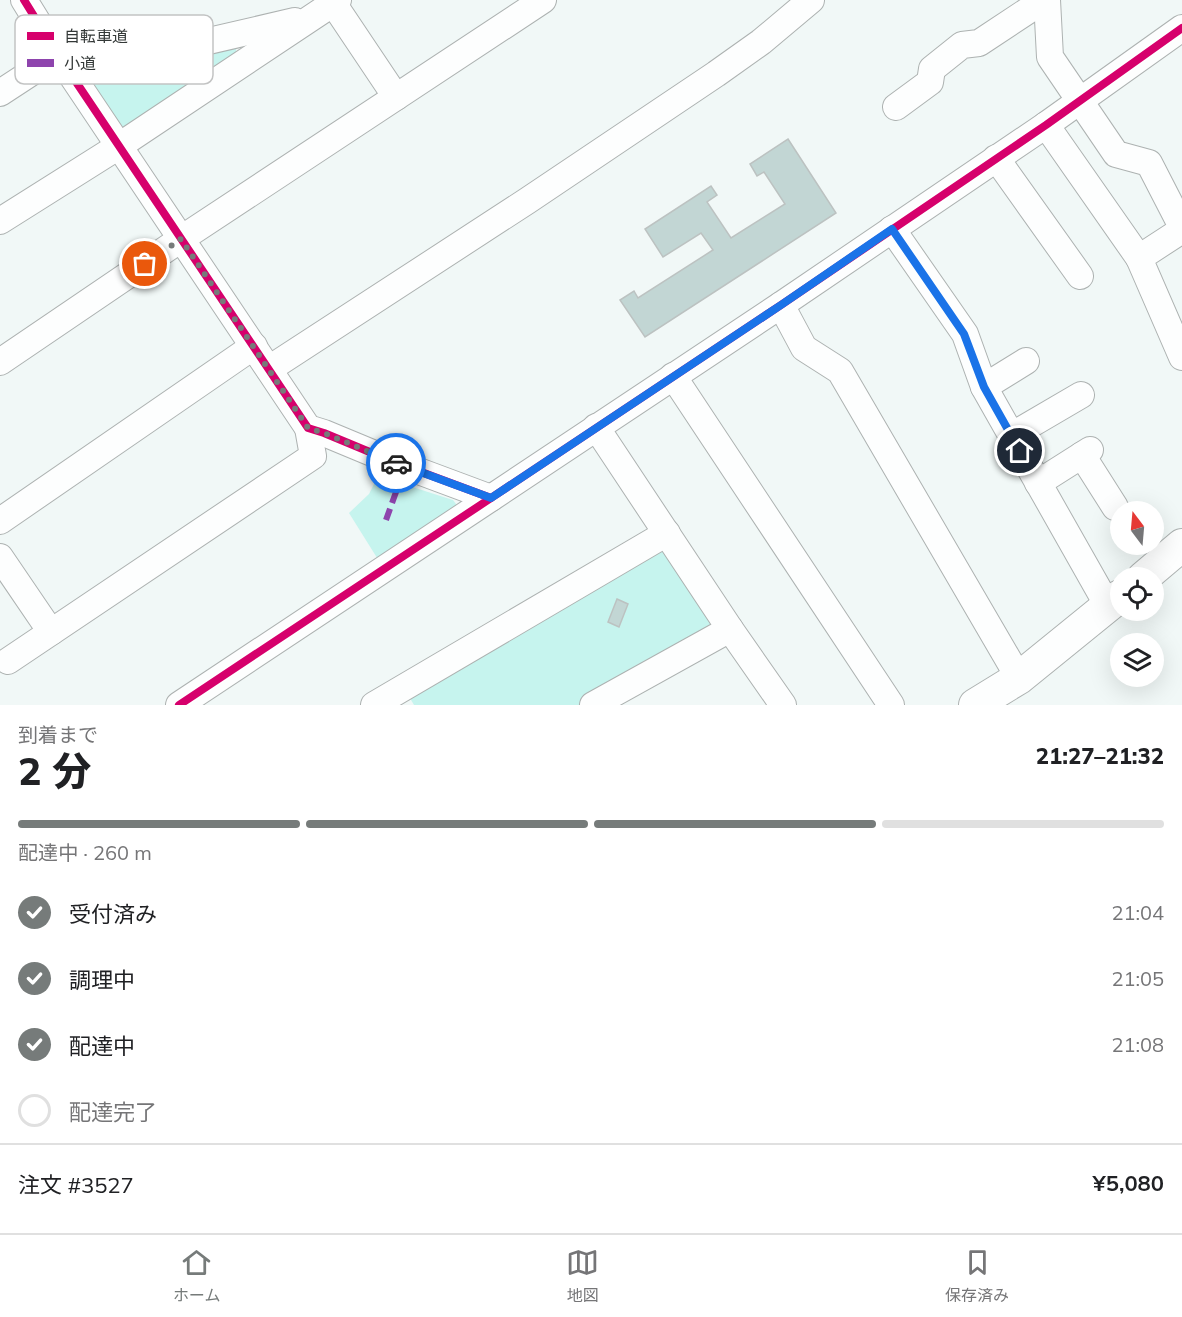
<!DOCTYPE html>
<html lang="ja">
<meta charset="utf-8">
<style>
:root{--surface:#fff;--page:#f6f6f6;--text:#202124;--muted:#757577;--line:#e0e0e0;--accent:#767b7a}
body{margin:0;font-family:Mulish,"Noto Sans JP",sans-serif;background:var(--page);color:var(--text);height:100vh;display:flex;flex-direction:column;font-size:22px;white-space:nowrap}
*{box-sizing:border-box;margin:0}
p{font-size:20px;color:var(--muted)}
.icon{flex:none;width:33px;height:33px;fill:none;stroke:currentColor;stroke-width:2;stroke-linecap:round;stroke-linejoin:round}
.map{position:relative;height:705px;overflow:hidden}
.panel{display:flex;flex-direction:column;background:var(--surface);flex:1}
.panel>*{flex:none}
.needle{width:39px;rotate:344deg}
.fabs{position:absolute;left:1110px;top:501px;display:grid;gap:12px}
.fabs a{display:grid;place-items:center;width:54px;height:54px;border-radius:50%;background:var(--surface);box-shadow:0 6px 24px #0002;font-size:30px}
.pin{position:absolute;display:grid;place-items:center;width:51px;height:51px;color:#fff;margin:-26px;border:3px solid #fff;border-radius:50%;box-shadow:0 2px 6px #0007}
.courier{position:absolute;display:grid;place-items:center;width:60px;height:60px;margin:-30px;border:4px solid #1a73e8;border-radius:50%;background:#fff;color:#222;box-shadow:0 2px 8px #0007}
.summary em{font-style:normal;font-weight:800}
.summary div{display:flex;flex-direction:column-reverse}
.summary{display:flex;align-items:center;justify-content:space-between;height:102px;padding:0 18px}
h1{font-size:39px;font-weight:800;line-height:45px}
.bar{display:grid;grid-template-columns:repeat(4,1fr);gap:9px 6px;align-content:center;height:72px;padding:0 18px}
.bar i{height:8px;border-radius:4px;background:var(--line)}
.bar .active{background:var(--accent)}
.bar p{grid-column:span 4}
.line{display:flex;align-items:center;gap:15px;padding:0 18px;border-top:2px solid var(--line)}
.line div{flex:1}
ol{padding:0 18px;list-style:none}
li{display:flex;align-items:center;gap:18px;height:66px}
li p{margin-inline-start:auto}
li .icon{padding:6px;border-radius:50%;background:var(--accent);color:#fff;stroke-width:4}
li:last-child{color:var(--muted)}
li i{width:33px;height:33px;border:3px solid var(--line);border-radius:50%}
.tab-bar{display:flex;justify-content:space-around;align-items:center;height:84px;border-top:2px solid var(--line);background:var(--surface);font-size:16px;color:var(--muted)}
.tab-bar a{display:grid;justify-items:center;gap:3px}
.tab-bar .active{color:var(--accent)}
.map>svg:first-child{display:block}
.green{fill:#c6f4ee}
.building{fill:#c2d6d4;stroke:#bcc2c1;stroke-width:1.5}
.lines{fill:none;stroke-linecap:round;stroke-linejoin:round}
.minor-casing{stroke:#adb2b1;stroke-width:28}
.tertiary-casing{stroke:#adb2b1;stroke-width:34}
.minor{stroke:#fdfefe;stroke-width:26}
.tertiary{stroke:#fdfefe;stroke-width:32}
.quiet{stroke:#8e44ad;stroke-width:6;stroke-dasharray:12 6;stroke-linecap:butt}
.cycleway-casing{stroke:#fff;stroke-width:11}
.cycleway{stroke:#d6006c;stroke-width:8}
.done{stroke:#767b7a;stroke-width:6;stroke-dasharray:0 10.8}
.route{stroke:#1a73e8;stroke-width:8}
.key{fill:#fff;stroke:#c2c3c3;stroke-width:1.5}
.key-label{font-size:16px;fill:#333837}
</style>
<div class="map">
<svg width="1182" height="705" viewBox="0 0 1182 705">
<rect width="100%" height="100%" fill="#f1f8f7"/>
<!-- green -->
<g class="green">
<path d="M 236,48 L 236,53 L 122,130 L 90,82 L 91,78 Z"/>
<path d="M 378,476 L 453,500 L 456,504 L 456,509 L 379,561 L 349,513 L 369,494 Z"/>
<path d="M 667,533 L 730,629 L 593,705 L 414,705 L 404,688 Z"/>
</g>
<!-- building -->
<g class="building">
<path d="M 788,139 L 836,213 L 645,337 L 620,300 L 634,291 L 638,298 L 713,250 L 701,233 L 663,257 L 645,229 L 711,186 L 717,195 L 707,202 L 731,238 L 785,204 L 764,172 L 757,176 L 750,164 Z"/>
<path d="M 617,599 L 628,604 L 619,627 L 608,622 Z"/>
</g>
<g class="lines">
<defs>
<g id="minor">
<path d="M 24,0 L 58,55 L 308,428 L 324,433 L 389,460 L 491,498 L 179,705"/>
<path d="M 1047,0 L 1050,57 L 1116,154 L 1149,163 L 1182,227"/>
<path d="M 333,3 L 396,97"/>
<path d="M 70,73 L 295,21"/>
<path d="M 0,93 L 58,55"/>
<path d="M 896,107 L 930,82 L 932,69 L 962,45 L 979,43 L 1044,0"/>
<path d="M 1046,125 L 1139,258"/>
<path d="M 996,158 L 1080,276"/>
<path d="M 0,221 L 119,146 L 338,0"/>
<path d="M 892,229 L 965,334 L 984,387 L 1108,606"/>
<path d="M 1182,230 L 1139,258 L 1182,357"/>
<path d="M 781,305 L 804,348 L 840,371 L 1019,678"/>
<path d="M 0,362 L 181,239 L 543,0"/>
<path d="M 269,369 L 527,201 L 716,74 L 761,42 L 811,0"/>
<path d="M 673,376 L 891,705"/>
<path d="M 984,387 L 1026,361"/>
<path d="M 596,427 L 730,629 L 783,705"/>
<path d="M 1011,436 L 1081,395"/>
<path d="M 1082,455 L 1115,507"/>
<path d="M 1038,483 L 1090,450"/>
<path d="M 491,498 L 781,305 L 1046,125 L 1182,28"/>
<path d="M 0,521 L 254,346"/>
<path d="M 0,557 L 51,632"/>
<path d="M 8,661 L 313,456 L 308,428"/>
<path d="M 374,705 L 667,533"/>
<path d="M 593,705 L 730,629"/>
</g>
<g id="tertiary">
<path d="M 1143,578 L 1182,545"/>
<path d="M 975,705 L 1019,678 L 1120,596"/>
</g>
</defs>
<!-- minor casing -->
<use href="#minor" class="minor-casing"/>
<!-- tertiary casing -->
<use href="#tertiary" class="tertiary-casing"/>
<!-- minor -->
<use href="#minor" class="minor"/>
<!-- tertiary -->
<use href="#tertiary" class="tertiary"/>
<!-- quiet -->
<path class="quiet" d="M 386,520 L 396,492 L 389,460"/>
<defs>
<g id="cycleway">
<path d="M 24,0 L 58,55 L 308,428 L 324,433 L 389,460 L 491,498 L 179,705"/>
<path d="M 491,498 L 781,305 L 1046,125 L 1182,28"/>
</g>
</defs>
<!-- cycleway casing -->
<use href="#cycleway" class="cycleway-casing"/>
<!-- cycleway -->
<use href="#cycleway" class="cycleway"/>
</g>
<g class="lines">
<!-- done -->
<path class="done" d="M 145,264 L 181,239 L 308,428 L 324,433 L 396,463"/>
<!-- route -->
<path class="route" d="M 396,463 L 491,498 L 781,305 L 892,229 L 964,334 L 984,387 L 1020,451"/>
</g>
<!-- legend -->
<rect x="15" y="15" width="198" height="69" rx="9" class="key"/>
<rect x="27" y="32" width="27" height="8" fill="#d6006c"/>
<rect x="27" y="59" width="27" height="8" fill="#8e44ad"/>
<g class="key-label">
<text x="64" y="42">自転車道</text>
<text x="64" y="69">小道</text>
</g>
</svg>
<div class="fabs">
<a><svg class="needle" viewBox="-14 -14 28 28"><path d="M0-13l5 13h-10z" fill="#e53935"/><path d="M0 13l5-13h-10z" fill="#757577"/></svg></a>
<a><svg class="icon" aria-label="locate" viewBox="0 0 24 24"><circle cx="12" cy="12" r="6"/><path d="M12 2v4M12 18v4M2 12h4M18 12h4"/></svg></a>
<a><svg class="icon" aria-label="layers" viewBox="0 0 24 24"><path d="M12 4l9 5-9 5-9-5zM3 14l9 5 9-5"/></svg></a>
</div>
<div class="pin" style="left:145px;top:264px;background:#ea580c"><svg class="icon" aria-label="bag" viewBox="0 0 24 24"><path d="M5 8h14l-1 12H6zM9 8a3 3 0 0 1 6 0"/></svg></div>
<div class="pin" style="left:1020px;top:451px;background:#1f2937"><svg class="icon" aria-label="home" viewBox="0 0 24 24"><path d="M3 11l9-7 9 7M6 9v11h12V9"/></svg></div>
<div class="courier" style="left:396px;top:463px"><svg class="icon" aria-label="car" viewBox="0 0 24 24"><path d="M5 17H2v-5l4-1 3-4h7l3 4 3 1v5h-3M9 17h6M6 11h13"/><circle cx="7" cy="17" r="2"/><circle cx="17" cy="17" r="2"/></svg></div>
</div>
<section class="panel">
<div class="summary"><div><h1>2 分</h1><p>到着まで</p></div><em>21:27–21:32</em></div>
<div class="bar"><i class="active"></i><i class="active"></i><i class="active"></i><i></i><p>配達中 · 260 m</p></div>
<ol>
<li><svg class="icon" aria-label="check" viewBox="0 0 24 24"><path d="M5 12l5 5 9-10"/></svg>受付済み<p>21:04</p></li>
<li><svg class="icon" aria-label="check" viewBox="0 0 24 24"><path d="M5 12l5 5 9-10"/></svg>調理中<p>21:05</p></li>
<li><svg class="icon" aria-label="check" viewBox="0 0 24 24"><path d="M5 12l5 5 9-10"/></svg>配達中<p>21:08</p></li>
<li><i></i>配達完了</li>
</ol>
<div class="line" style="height:78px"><div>注文 #3527</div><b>¥5,080</b></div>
</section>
<nav class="tab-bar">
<a class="active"><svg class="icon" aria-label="home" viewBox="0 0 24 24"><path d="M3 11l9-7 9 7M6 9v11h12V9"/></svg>ホーム</a>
<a><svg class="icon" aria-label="map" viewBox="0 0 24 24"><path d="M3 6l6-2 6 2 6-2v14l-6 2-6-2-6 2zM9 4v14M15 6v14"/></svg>地図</a>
<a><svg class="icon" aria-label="saved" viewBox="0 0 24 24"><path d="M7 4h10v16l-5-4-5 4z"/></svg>保存済み</a>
</nav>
